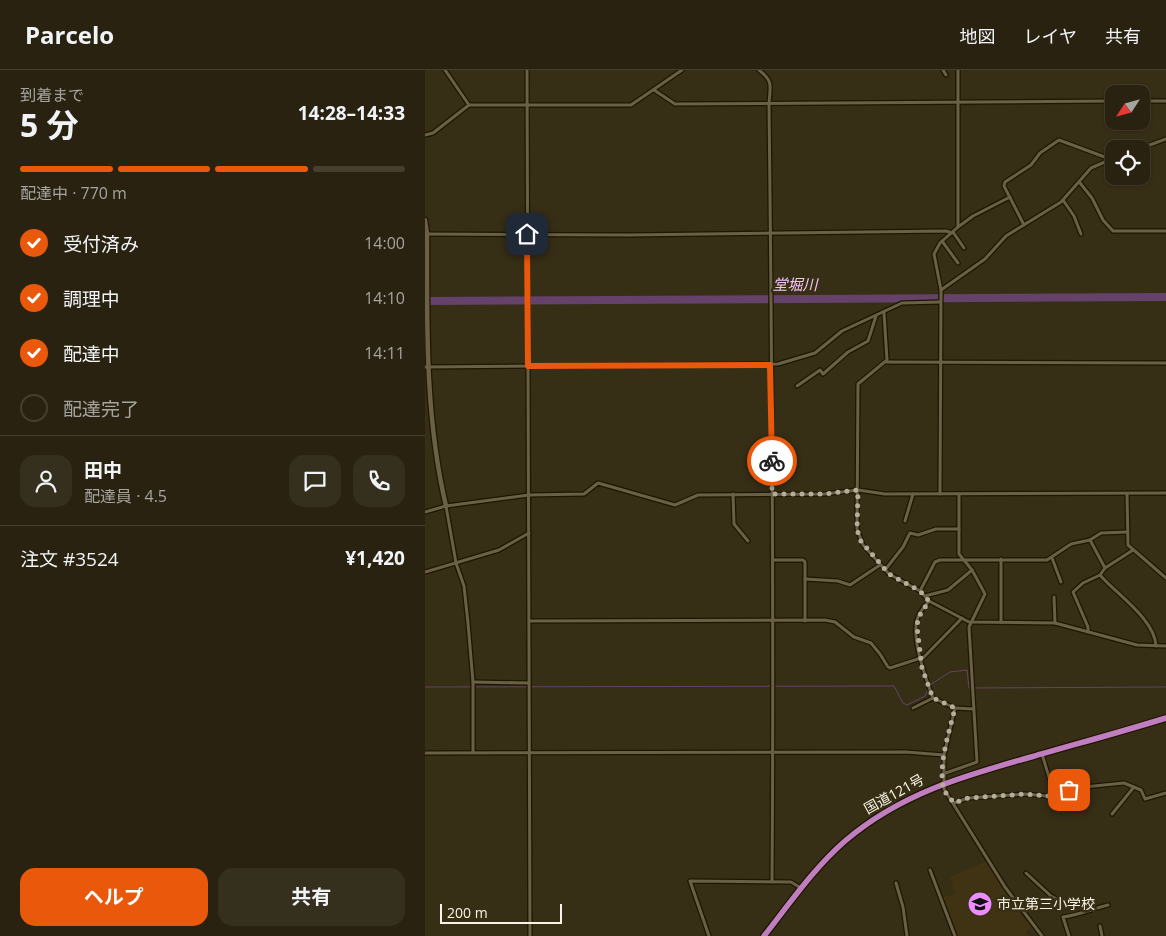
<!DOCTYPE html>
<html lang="ja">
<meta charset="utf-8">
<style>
:root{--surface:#292210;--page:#352f1e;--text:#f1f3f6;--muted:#a5a49f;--line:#453f30;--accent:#ea580c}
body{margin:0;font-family:"Open Sans","Noto Sans JP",sans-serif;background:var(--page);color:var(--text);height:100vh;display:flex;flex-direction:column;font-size:19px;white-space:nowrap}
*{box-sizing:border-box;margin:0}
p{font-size:16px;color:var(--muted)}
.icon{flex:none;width:28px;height:28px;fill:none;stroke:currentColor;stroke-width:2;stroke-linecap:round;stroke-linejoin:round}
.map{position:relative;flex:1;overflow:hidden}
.drawer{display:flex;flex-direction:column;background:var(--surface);width:425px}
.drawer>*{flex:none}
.needle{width:32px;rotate:234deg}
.fabs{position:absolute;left:680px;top:15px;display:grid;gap:10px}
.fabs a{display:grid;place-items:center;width:45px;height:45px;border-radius:10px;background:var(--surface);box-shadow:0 1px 4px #0004,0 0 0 1px var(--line);font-size:25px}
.scale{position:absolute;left:15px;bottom:12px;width:122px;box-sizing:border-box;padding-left:5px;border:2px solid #f8f3e4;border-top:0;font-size:14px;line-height:18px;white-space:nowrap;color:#f8f3e4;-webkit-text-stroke:4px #372e16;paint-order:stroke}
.pin{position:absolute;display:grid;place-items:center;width:42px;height:42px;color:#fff;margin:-21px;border-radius:10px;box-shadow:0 2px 8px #0006}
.courier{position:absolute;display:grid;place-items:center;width:50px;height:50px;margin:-25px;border:4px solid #ea580c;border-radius:50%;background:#fff;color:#222;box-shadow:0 1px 6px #0007}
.headline em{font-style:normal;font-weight:700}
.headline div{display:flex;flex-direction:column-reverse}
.headline{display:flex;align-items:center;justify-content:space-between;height:85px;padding:0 20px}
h1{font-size:32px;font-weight:700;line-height:38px}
.bar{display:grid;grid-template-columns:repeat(4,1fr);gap:8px 5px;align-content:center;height:60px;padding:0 20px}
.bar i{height:6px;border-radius:4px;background:var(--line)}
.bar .selected{background:var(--accent)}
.bar p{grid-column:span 4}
.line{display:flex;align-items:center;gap:12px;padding:0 20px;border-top:1px solid var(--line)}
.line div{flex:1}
.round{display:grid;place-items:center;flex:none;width:52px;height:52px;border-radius:15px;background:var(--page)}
ol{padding:0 20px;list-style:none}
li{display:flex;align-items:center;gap:15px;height:55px}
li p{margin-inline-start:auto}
li .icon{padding:5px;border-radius:50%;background:var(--accent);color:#fff;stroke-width:4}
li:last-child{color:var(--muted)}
li i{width:28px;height:28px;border:2px solid var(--line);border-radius:50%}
.cta{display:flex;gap:10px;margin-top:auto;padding:10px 20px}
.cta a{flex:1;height:58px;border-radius:15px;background:var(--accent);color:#fff;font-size:20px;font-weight:700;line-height:58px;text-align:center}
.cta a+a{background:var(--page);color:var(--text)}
header{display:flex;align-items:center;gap:30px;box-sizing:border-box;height:70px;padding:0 25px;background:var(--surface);border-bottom:1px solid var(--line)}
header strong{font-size:24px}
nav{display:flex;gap:28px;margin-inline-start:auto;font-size:18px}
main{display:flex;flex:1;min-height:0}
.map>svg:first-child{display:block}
.built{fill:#3f3314}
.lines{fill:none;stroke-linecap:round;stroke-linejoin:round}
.stream{stroke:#654269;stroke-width:1}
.river{stroke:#654269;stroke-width:8}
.minor-casing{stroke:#1e1601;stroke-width:5.5}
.tertiary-casing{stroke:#1e1601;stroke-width:7}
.trunk-casing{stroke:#1e1601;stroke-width:8}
.minor{stroke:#696046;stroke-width:3}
.tertiary{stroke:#696046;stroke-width:4.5}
.trunk{stroke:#c07ec1;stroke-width:5.5}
.done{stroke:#b4ae9c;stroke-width:5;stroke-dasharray:0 9}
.route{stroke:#ea580c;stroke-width:6}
.labels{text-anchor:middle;stroke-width:5;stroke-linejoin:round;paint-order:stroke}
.street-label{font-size:14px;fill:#f8f3e4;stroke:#372e16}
.poi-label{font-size:14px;fill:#f8f3e4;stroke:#372e16;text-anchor:start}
.water-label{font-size:15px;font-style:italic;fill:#f2c5f8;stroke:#372e16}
</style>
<header>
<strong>Parcelo</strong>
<nav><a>地図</a><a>レイヤ</a><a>共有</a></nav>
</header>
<main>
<section class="drawer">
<div class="headline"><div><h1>5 分</h1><p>到着まで</p></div><em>14:28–14:33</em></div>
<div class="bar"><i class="selected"></i><i class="selected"></i><i class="selected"></i><i></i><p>配達中 · 770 m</p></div>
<ol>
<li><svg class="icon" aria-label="check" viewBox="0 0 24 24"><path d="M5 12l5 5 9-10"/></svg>受付済み<p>14:00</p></li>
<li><svg class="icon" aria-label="check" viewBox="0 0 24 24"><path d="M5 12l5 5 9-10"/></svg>調理中<p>14:10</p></li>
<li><svg class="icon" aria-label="check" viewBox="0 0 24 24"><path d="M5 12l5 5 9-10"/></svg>配達中<p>14:11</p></li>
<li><i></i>配達完了</li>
</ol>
<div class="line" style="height:90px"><a class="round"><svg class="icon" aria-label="person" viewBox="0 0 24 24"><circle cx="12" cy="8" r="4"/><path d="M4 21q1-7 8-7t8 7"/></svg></a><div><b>田中</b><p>配達員 · 4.5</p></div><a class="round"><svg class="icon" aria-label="chat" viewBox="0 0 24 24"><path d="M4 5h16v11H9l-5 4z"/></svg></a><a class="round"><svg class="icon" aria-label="phone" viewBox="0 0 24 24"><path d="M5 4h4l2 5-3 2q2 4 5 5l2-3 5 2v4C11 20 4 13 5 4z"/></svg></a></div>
<div class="line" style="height:65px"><div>注文 #3524</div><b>¥1,420</b></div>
<div class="cta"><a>ヘルプ</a><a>共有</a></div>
</section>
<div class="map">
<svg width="741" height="866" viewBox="0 0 741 866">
<rect width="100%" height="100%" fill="#372e16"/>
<!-- built -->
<path class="built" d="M 562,791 L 594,842 L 607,856 L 601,862 L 603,866 L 532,866 L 518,827 L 530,824 L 525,807 Z"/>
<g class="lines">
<!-- stream -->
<g class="stream">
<path d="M 505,615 L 525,602 L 542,600 L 544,618 L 741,617"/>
<path d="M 0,617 L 469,616 L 478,633 L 482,635 L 500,626 L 503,619"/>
</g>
<!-- river -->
<path class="river" d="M 0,231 L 741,227"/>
<defs>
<g id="minor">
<path d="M 20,0 L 44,35"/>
<path d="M 102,0 L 105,866"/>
<path d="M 334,0 C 349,12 345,16 344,34 C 347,293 349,552 347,812"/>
<path d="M 518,0 L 521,5"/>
<path d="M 229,20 L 250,34 L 689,31"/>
<path d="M 716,31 L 741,31"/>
<path d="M 0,65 L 8,63 L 44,35 L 206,35 L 257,0"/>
<path d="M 714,79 L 741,69"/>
<path d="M 655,113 L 667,128 L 678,150 L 688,161 L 741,161"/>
<path d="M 638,130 L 649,146 L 656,164"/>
<path d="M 599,155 L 579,116 L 580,112 L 606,95 L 615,83 L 634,70 L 685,89"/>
<path d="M 533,157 L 548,146 L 585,127"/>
<path d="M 528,162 L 539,178"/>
<path d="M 2,164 L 203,165 L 521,161 L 527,163"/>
<path d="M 517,171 L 533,193"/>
<path d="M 516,220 L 560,189 L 581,166 L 636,132 L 666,98 L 689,88"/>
<path d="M 459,243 L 462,290 L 433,314 L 432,459 L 438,475 L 464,504 L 495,521 L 504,531 L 544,552 L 630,553 L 712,575 L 741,576"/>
<path d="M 461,292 L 741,293"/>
<path d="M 0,297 L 353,294 L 390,283 L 417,261 L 477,233 L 515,232"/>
<path d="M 372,316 L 395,300 L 398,304 L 423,282 L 443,271 L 451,246"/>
<path d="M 308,424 L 309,454 L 323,471"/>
<path d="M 515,424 L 516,220 L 509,184 L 515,173 L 533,157 L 533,0"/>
<path d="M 702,424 L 703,475 L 741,508"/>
<path d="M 21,436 L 31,493 L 39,516 L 43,553 L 48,612 L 48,682"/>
<path d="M 0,442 L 21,436 L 104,425 L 159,424 L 173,413 L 250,435 L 273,425 L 399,424 L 433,420 L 460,424 L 741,423"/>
<path d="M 480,451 L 488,424"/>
<path d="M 665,470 L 680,498"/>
<path d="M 708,480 L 680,498 L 675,505 C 691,524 730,549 731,576"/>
<path d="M 627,488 L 636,512"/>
<path d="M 349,490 L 378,490 L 380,492 L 380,551"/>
<path d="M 460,500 L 478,477 L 485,463 L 493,465 L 511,459 L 534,459"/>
<path d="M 0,502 L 74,480 L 104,463"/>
<path d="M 380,509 L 413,511 L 425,515 L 455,495"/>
<path d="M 495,521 L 510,492 L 515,490 L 622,490 L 646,474 L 665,470 L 676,463 L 702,462"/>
<path d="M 500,526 L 523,520 L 547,500"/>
<path d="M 629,527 L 630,553"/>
<path d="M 504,531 C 500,536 495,541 493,547 C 485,567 501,609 508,628 L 530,638 L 548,639"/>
<path d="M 104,551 L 400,550 L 410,552 L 429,567 L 446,573 L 455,584 L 463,597 L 465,598 L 499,587 L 537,548"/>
<path d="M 576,552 L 576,489"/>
<path d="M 663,562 L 663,557 L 648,522 L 658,513 L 675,505"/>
<path d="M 48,612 L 104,613"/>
<path d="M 488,638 L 508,628"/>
<path d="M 530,638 L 519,685 L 519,719 L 580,817 L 617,866"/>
<path d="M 0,683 L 481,682 L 519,685"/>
<path d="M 617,684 L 630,727"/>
<path d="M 518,704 L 552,692 L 544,557 L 560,524 L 547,500 L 534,484 L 534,424"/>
<path d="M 529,733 L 543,728 L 600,724 L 633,727 L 649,718 L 699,713 L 716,720 L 720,729 L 741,723"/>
<path d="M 687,744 L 709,717"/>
<path d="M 505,800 L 530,866"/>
<path d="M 601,803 L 626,826 L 637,832"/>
<path d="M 471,813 L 478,837 L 482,866"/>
<path d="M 675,856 L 677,866"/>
<path d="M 284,866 L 265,811 L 366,812 L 376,818"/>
<path d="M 644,866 L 638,847 C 654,845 667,839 683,835"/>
</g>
<path id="tertiary" d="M 0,150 L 2,164 C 2,255 0,347 21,436"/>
<path id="trunk" d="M 339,866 C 365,833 389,798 420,771 C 475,724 538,706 606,687 C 651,674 696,662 741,648"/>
</defs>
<!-- minor casing -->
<use href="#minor" class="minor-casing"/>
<!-- tertiary casing -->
<use href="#tertiary" class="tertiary-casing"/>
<!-- trunk casing -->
<use href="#trunk" class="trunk-casing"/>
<!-- minor -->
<use href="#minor" class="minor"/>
<!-- tertiary -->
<use href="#tertiary" class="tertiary"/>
<!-- trunk -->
<use href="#trunk" class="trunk"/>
</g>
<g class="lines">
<!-- done -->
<path class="done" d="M 347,391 L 347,424 L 399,424 L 433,420 L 432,459 L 435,470 L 464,504 L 495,521 L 504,531 L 493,548 L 492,557 L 497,598 L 508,628 L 530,638 C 524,663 514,691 518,717 C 519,722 526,729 529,733 L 543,728 L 600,724 L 633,727 L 644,720"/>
<!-- route -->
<path class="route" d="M 102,164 L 103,296 L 345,295 L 347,391"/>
</g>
<!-- icons -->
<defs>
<symbol id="school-disc" viewBox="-11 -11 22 22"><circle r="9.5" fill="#ed8cfa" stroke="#372e16"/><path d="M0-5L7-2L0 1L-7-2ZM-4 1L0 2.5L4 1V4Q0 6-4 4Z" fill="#111"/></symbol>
</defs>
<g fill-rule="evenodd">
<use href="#school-disc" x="541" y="820" width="28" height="28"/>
</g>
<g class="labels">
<!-- street labels -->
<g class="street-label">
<text transform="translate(469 724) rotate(-29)" y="5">国道121号</text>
</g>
<!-- poi labels -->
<g class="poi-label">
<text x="572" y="839">市立第三小学校</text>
</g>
<!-- water labels -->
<g class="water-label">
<text x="370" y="220">堂堀川</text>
</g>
</g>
</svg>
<div class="fabs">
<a><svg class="needle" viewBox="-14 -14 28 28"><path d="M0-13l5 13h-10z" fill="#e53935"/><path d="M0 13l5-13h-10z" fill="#a5a49f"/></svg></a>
<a><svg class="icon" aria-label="locate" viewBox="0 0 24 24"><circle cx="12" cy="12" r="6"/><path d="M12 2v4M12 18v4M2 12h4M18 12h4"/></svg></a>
</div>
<div class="scale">200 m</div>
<div class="pin" style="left:644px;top:720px;background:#ea580c"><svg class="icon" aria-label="bag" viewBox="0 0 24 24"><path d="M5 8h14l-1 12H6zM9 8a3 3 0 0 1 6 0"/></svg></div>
<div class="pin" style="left:102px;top:164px;background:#1f2937"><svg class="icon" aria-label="home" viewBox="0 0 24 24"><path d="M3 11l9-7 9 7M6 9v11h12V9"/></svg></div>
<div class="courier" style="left:347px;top:391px"><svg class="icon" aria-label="bike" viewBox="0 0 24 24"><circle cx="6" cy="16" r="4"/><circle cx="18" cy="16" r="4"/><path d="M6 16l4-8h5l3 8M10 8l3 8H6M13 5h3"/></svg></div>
</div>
</main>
